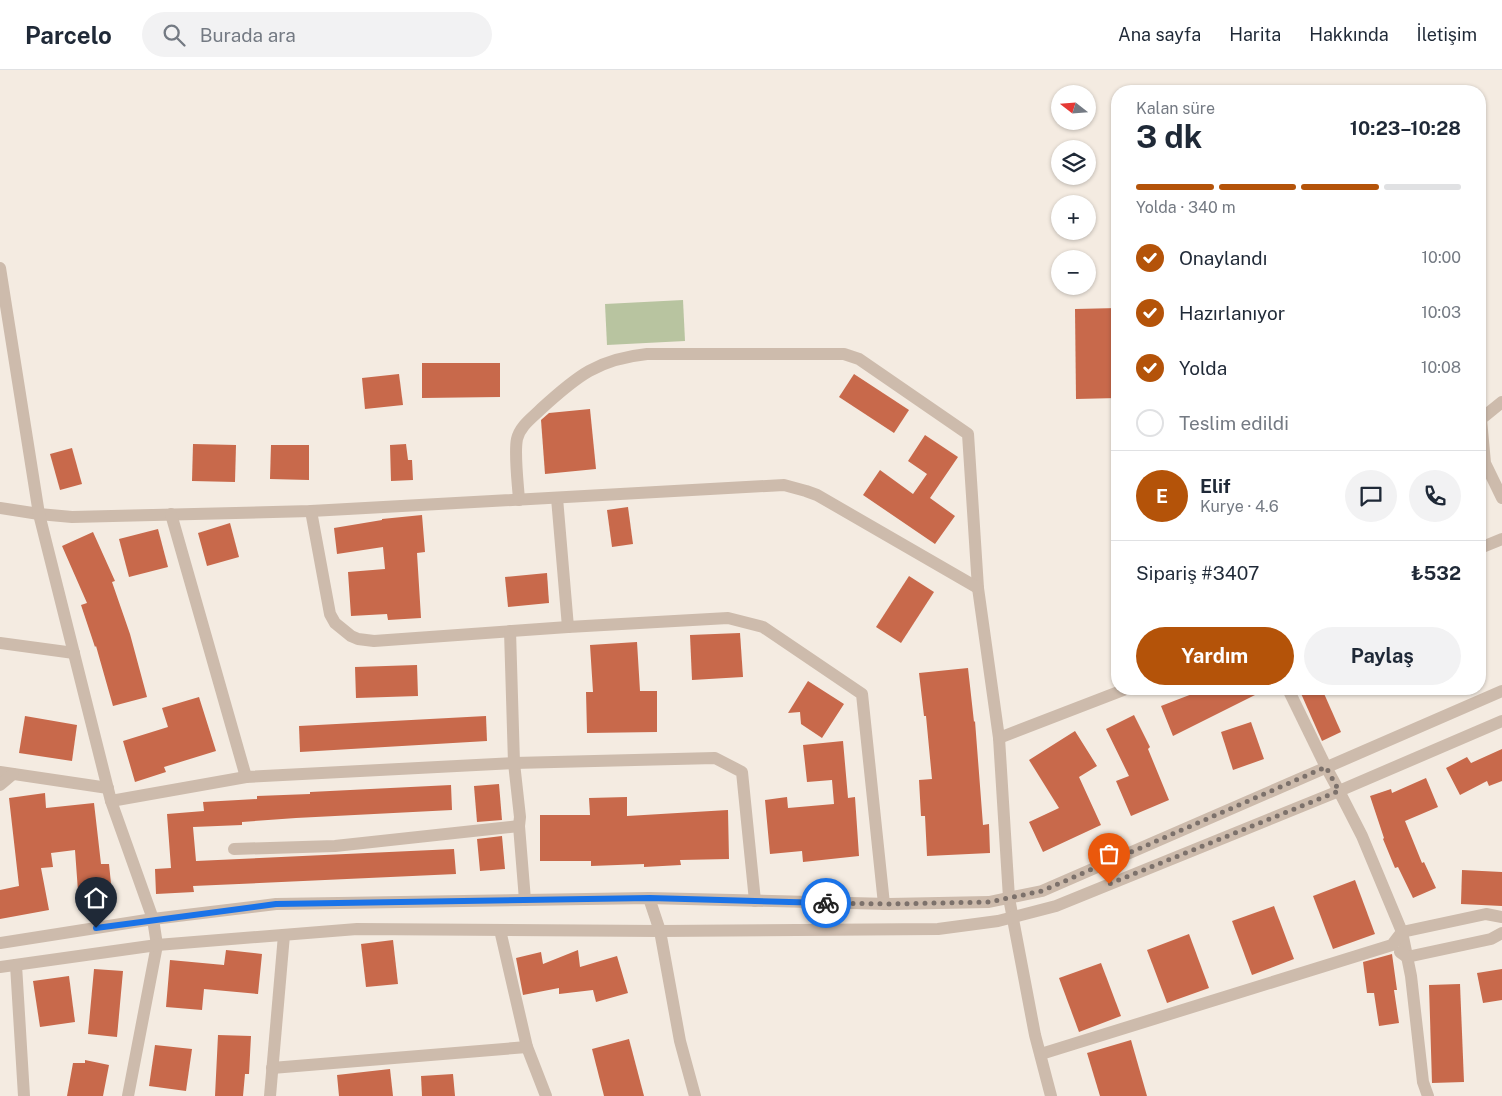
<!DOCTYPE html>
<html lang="tr">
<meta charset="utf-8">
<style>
:root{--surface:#fff;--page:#f2f2f3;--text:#1f2937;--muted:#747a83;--line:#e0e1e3;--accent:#b45309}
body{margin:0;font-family:"Public Sans",sans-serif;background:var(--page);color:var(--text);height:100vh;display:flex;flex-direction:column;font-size:19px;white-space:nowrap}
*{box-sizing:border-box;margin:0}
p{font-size:16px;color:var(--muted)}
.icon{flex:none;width:28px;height:28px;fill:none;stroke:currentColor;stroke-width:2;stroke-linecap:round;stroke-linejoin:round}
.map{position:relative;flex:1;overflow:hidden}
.side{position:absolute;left:1111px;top:15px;width:375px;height:610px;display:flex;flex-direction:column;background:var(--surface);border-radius:20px;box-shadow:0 1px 4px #0004}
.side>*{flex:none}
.needle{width:32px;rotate:287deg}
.buttons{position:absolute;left:1051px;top:15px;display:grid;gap:10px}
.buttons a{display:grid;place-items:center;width:45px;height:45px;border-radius:50%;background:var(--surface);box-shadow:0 1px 4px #0004;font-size:25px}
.pin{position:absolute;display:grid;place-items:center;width:42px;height:42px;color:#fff;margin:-51px -21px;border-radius:50% 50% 50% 0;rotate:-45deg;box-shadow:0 0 5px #0007}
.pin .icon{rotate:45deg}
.courier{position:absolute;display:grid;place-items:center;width:50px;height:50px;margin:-25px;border:4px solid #1a73e8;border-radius:50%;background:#fff;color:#222;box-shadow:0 1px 6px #0007}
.headline em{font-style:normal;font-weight:700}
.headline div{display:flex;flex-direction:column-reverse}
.headline{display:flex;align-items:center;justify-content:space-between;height:85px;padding:0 25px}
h1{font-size:32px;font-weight:700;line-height:38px}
.bar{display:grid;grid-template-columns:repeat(4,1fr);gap:8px 5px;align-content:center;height:60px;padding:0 25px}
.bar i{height:6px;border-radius:4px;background:var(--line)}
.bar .active{background:var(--accent)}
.bar p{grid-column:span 4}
.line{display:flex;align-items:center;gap:12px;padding:0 25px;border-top:1px solid var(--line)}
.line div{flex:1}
.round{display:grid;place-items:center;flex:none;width:52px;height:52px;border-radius:26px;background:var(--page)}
ol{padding:0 25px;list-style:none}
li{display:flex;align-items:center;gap:15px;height:55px}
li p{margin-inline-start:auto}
li .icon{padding:5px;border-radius:50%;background:var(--accent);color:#fff;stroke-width:4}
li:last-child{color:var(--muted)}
li i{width:28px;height:28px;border:2px solid var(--line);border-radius:50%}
.primary-button{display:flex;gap:10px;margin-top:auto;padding:10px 25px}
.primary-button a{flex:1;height:58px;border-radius:30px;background:var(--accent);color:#fff;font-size:20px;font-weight:700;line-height:58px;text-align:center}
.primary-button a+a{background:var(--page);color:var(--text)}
header{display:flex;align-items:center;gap:30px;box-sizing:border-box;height:70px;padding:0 25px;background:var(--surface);border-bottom:1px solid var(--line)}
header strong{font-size:24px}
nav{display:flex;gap:28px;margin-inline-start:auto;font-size:18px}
.search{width:350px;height:45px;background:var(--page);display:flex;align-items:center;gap:12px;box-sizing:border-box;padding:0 18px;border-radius:28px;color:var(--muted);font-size:19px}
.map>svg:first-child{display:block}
.green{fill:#b8c4a0}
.building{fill:#c8694b}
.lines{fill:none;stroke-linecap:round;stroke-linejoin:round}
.minor{stroke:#cdbbac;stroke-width:12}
.tertiary{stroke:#cdbbac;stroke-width:12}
.done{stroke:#7c716b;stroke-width:5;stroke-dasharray:0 9}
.route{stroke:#1a73e8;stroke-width:6}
</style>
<header>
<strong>Parcelo</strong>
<div class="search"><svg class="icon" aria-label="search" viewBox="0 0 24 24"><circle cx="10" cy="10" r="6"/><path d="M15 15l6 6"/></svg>Burada ara</div>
<nav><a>Ana sayfa</a><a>Harita</a><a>Hakkında</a><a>İletişim</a></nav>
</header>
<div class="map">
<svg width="1502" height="1026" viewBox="0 0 1502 1026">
<rect width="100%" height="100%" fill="#f4ebe1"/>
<!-- green -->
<path class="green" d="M 683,230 L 685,271 L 607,275 L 605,234 Z"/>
<!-- building -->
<g class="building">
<path d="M 1118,238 L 1118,328 L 1076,329 L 1075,239 Z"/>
<path d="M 422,293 L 500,293 L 500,327 L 422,328 Z"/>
<path d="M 399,304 L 403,335 L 365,339 L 362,308 Z"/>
<path d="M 854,304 L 909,340 L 894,363 L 839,327 Z"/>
<path d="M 590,339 L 596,399 L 545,404 L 541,350 L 549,343 Z"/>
<path d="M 925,365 L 958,387 L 930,428 L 955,446 L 935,474 L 863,425 L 880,400 L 913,424 L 927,404 L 908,391 Z"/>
<path d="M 193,374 L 236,375 L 235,412 L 192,411 Z"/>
<path d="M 406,374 L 408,390 L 412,390 L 413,410 L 391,411 L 390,375 Z"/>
<path d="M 271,375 L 309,375 L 309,410 L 270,409 Z"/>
<path d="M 72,378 L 82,414 L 60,420 L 50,384 Z"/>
<path d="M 628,437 L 633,474 L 612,477 L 607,440 Z"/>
<path d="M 422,445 L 425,482 L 417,483 L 421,548 L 388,550 L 387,544 L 351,546 L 348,502 L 385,499 L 383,477 L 337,484 L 334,458 L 382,450 L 382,449 Z"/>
<path d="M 230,453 L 239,487 L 207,496 L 198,463 Z"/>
<path d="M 158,459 L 168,497 L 129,507 L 119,469 Z"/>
<path d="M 93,462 L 115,511 L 112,512 L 130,564 L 147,627 L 113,636 L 96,576 L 95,577 L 81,535 L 87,533 L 62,476 Z"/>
<path d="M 547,503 L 549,533 L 508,537 L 505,507 Z"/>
<path d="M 909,506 L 934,522 L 901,573 L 876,557 Z"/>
<path d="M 740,563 L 743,607 L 692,610 L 690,565 Z"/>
<path d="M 637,572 L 640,621 L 657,621 L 657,662 L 587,663 L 586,622 L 593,622 L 590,575 Z"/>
<path d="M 417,595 L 418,626 L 356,628 L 355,597 Z"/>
<path d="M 968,598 L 974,652 L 975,651 L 983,755 L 989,754 L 990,783 L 927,786 L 925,746 L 921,746 L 919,710 L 932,709 L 926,646 L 924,646 L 919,603 Z"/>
<path d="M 808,611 L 844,634 L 822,668 L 801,654 L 800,642 L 788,643 Z"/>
<path d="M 1205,619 L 1267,619 L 1173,666 L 1161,636 Z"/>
<path d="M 1299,619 L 1322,619 L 1341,662 L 1322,671 Z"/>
<path d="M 199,627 L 216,681 L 164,697 L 166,702 L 135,712 L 123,671 L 168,657 L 162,638 Z"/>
<path d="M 1134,645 L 1150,677 L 1148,679 L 1169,730 L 1131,746 L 1116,711 L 1129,706 L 1106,659 Z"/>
<path d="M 25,646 L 77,655 L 72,691 L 19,683 Z"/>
<path d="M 486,646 L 487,671 L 300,682 L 299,656 Z"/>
<path d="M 1251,652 L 1264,689 L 1233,700 L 1221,662 Z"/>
<path d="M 1075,661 L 1097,696 L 1079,707 L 1101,755 L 1043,782 L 1029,752 L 1059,738 L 1029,690 Z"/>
<path d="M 843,671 L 848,728 L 855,727 L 859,786 L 803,792 L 802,781 L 770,784 L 765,730 L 787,727 L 788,738 L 834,734 L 832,710 L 807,712 L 803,675 Z"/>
<path d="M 1502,679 L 1502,711 L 1489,716 L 1487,711 L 1460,725 L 1446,698 L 1467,687 L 1471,693 Z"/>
<path d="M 1426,708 L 1438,737 L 1405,751 L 1422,793 L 1424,792 L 1436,818 L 1413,828 L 1398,797 L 1395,798 L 1383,769 L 1384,768 L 1370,726 L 1391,719 L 1392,723 Z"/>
<path d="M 499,714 L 502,750 L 477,752 L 474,716 Z"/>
<path d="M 451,715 L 452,740 L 296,748 L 242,752 L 242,755 L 193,757 L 196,791 L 454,779 L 456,804 L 193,816 L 194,822 L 156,824 L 155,799 L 171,798 L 167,744 L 204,741 L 203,732 L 257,729 L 257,726 L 310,724 L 310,722 Z"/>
<path d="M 45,723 L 46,738 L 94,733 L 101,794 L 109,794 L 113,833 L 79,835 L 75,780 L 51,783 L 53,797 L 41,798 L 49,840 L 0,849 L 0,820 L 19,816 L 9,728 Z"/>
<path d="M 627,727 L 627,746 L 728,740 L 729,789 L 680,790 L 681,795 L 644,797 L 644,794 L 591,796 L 591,791 L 540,791 L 540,745 L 590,745 L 589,728 Z"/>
<path d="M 502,766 L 505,799 L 480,801 L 477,769 Z"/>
<path d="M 1462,800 L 1502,802 L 1502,836 L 1461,834 Z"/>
<path d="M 1355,810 L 1375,864 L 1333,879 L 1313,826 Z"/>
<path d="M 1274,836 L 1294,889 L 1252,905 L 1232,851 Z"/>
<path d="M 1189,864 L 1209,918 L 1167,933 L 1147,880 Z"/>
<path d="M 393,870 L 398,914 L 366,917 L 361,874 Z"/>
<path d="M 226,880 L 262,884 L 258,924 L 204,919 L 202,940 L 166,937 L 170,890 L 224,895 Z"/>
<path d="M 578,880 L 580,897 L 617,886 L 628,923 L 596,932 L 593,920 L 559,924 L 559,918 L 523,925 L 516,888 L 541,882 L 543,894 Z"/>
<path d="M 1392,884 L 1397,920 L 1394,920 L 1399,953 L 1379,956 L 1374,923 L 1367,923 L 1363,892 Z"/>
<path d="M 1101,893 L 1121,946 L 1079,962 L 1059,908 Z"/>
<path d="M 94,899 L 123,901 L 117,967 L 88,964 Z"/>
<path d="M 1502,899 L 1502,930 L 1483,933 L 1477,903 Z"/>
<path d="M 69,906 L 75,952 L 40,957 L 33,911 Z"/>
<path d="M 1460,914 L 1464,1012 L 1432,1013 L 1429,915 Z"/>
<path d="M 218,965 L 251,966 L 249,1004 L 245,1004 L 243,1026 L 215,1026 Z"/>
<path d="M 629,969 L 644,1026 L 604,1026 L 592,979 Z"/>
<path d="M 1131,970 L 1147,1026 L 1100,1026 L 1087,983 Z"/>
<path d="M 155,975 L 192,979 L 186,1021 L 149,1016 Z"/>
<path d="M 85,990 L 109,995 L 103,1026 L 67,1026 L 73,993 L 85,993 Z"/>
<path d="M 390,999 L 393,1026 L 339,1026 L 337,1005 Z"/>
<path d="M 453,1004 L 455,1026 L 422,1026 L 421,1006 Z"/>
</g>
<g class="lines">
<!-- minor -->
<g class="minor">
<path d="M 1502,332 L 1481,349 L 1485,393 L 1502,428"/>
<path d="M 557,428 L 568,557"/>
<path d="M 519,430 C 518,414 514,383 517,369 C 520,356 532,348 541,339 C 577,306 598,289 647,284 L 844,284 L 859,289 L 968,364 L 978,518 L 999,668 L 1009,828 L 1035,965 L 1051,1026"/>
<path d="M 0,438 L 39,444 L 72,447 L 311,441 L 784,415 L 806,421 L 817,425 L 978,518"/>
<path d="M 311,441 L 330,544 L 335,553 L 351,566 L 358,569 L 374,571 L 568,557 L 728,548 L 763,557 L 862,624 L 884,834"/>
<path d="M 171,444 L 246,707"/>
<path d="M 1480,478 L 1502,469"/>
<path d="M 510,561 L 514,693 L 520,747 L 519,756 L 525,830"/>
<path d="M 0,573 L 74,583"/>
<path d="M 1288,619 L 1326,697"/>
<path d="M 999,668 L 1126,619"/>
<path d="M 0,702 L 108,718"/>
<path d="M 0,715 L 13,704"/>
<path d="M 1339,721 L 1362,766 L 1402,862 L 1411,906 L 1423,1012 L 1428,1026"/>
<path d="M 111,731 L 246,707 L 514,693 L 715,688 L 742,702 L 755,831"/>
<path d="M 234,779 L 335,776 L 519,756"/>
<path d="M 649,828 L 660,861 L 680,971 L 695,1026"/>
<path d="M 500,860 L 527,977 L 546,1026"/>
<path d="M 1400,882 L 1407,887 L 1491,869 L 1502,863"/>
<path d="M 16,895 L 24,1026"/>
<path d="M 1041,984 L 1392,875 L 1402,862 L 1486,844 L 1502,847"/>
<path d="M 272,998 L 527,977"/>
<path d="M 270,1026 L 284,865"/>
</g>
<!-- tertiary -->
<g class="tertiary">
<path d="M 0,198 L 39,444 L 111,731 L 153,849 L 157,875 L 128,1026"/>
<path d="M 1326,697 L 1339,721"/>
<path d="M 0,873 L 153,849 L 276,834 L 649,828 L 889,834 L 989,832 L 1042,821 L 1502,621"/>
<path d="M 0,897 L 157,875 L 357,859 L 660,861 L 938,859 L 998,851 L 1056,836 L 1339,721 L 1502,651"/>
</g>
</g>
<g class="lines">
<!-- done -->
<path class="done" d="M 826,833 L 889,834 L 989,832 L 1042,821 L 1326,697 L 1339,721 L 1109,814"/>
<!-- route -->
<path class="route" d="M 96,858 L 276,834 L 650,828 L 826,833"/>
</g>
</svg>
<div class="buttons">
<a><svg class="needle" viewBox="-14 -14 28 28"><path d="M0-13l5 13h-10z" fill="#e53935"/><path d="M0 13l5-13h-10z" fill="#747a83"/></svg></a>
<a><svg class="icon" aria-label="layers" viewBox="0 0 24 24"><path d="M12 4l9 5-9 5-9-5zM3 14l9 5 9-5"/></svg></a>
<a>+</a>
<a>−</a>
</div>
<div class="pin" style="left:1109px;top:814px;background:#ea580c"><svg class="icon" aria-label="bag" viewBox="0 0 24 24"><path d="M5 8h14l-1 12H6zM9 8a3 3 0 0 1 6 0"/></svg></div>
<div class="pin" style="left:96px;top:858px;background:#1f2937"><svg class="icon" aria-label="home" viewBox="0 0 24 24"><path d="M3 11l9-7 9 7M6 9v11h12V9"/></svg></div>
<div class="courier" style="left:826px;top:833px"><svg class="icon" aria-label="bike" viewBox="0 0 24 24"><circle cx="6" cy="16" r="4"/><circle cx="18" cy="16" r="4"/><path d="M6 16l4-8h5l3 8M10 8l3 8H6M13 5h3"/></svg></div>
<section class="side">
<div class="headline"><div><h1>3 dk</h1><p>Kalan süre</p></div><em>10:23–10:28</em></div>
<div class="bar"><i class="active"></i><i class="active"></i><i class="active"></i><i></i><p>Yolda · 340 m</p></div>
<ol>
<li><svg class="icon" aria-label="check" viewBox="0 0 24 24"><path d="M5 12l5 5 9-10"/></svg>Onaylandı<p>10:00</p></li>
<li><svg class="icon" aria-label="check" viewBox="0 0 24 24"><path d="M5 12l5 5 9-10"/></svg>Hazırlanıyor<p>10:03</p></li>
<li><svg class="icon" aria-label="check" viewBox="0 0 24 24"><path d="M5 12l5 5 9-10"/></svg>Yolda<p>10:08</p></li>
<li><i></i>Teslim edildi</li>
</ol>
<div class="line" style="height:90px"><b class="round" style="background:var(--accent);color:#fff">E</b><div><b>Elif</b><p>Kurye · 4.6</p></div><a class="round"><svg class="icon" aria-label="chat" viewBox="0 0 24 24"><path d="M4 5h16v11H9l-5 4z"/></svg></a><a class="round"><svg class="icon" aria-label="phone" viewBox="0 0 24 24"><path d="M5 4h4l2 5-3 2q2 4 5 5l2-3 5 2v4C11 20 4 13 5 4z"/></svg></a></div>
<div class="line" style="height:65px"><div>Sipariş #3407</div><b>₺532</b></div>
<div class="primary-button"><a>Yardım</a><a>Paylaş</a></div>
</section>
</div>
